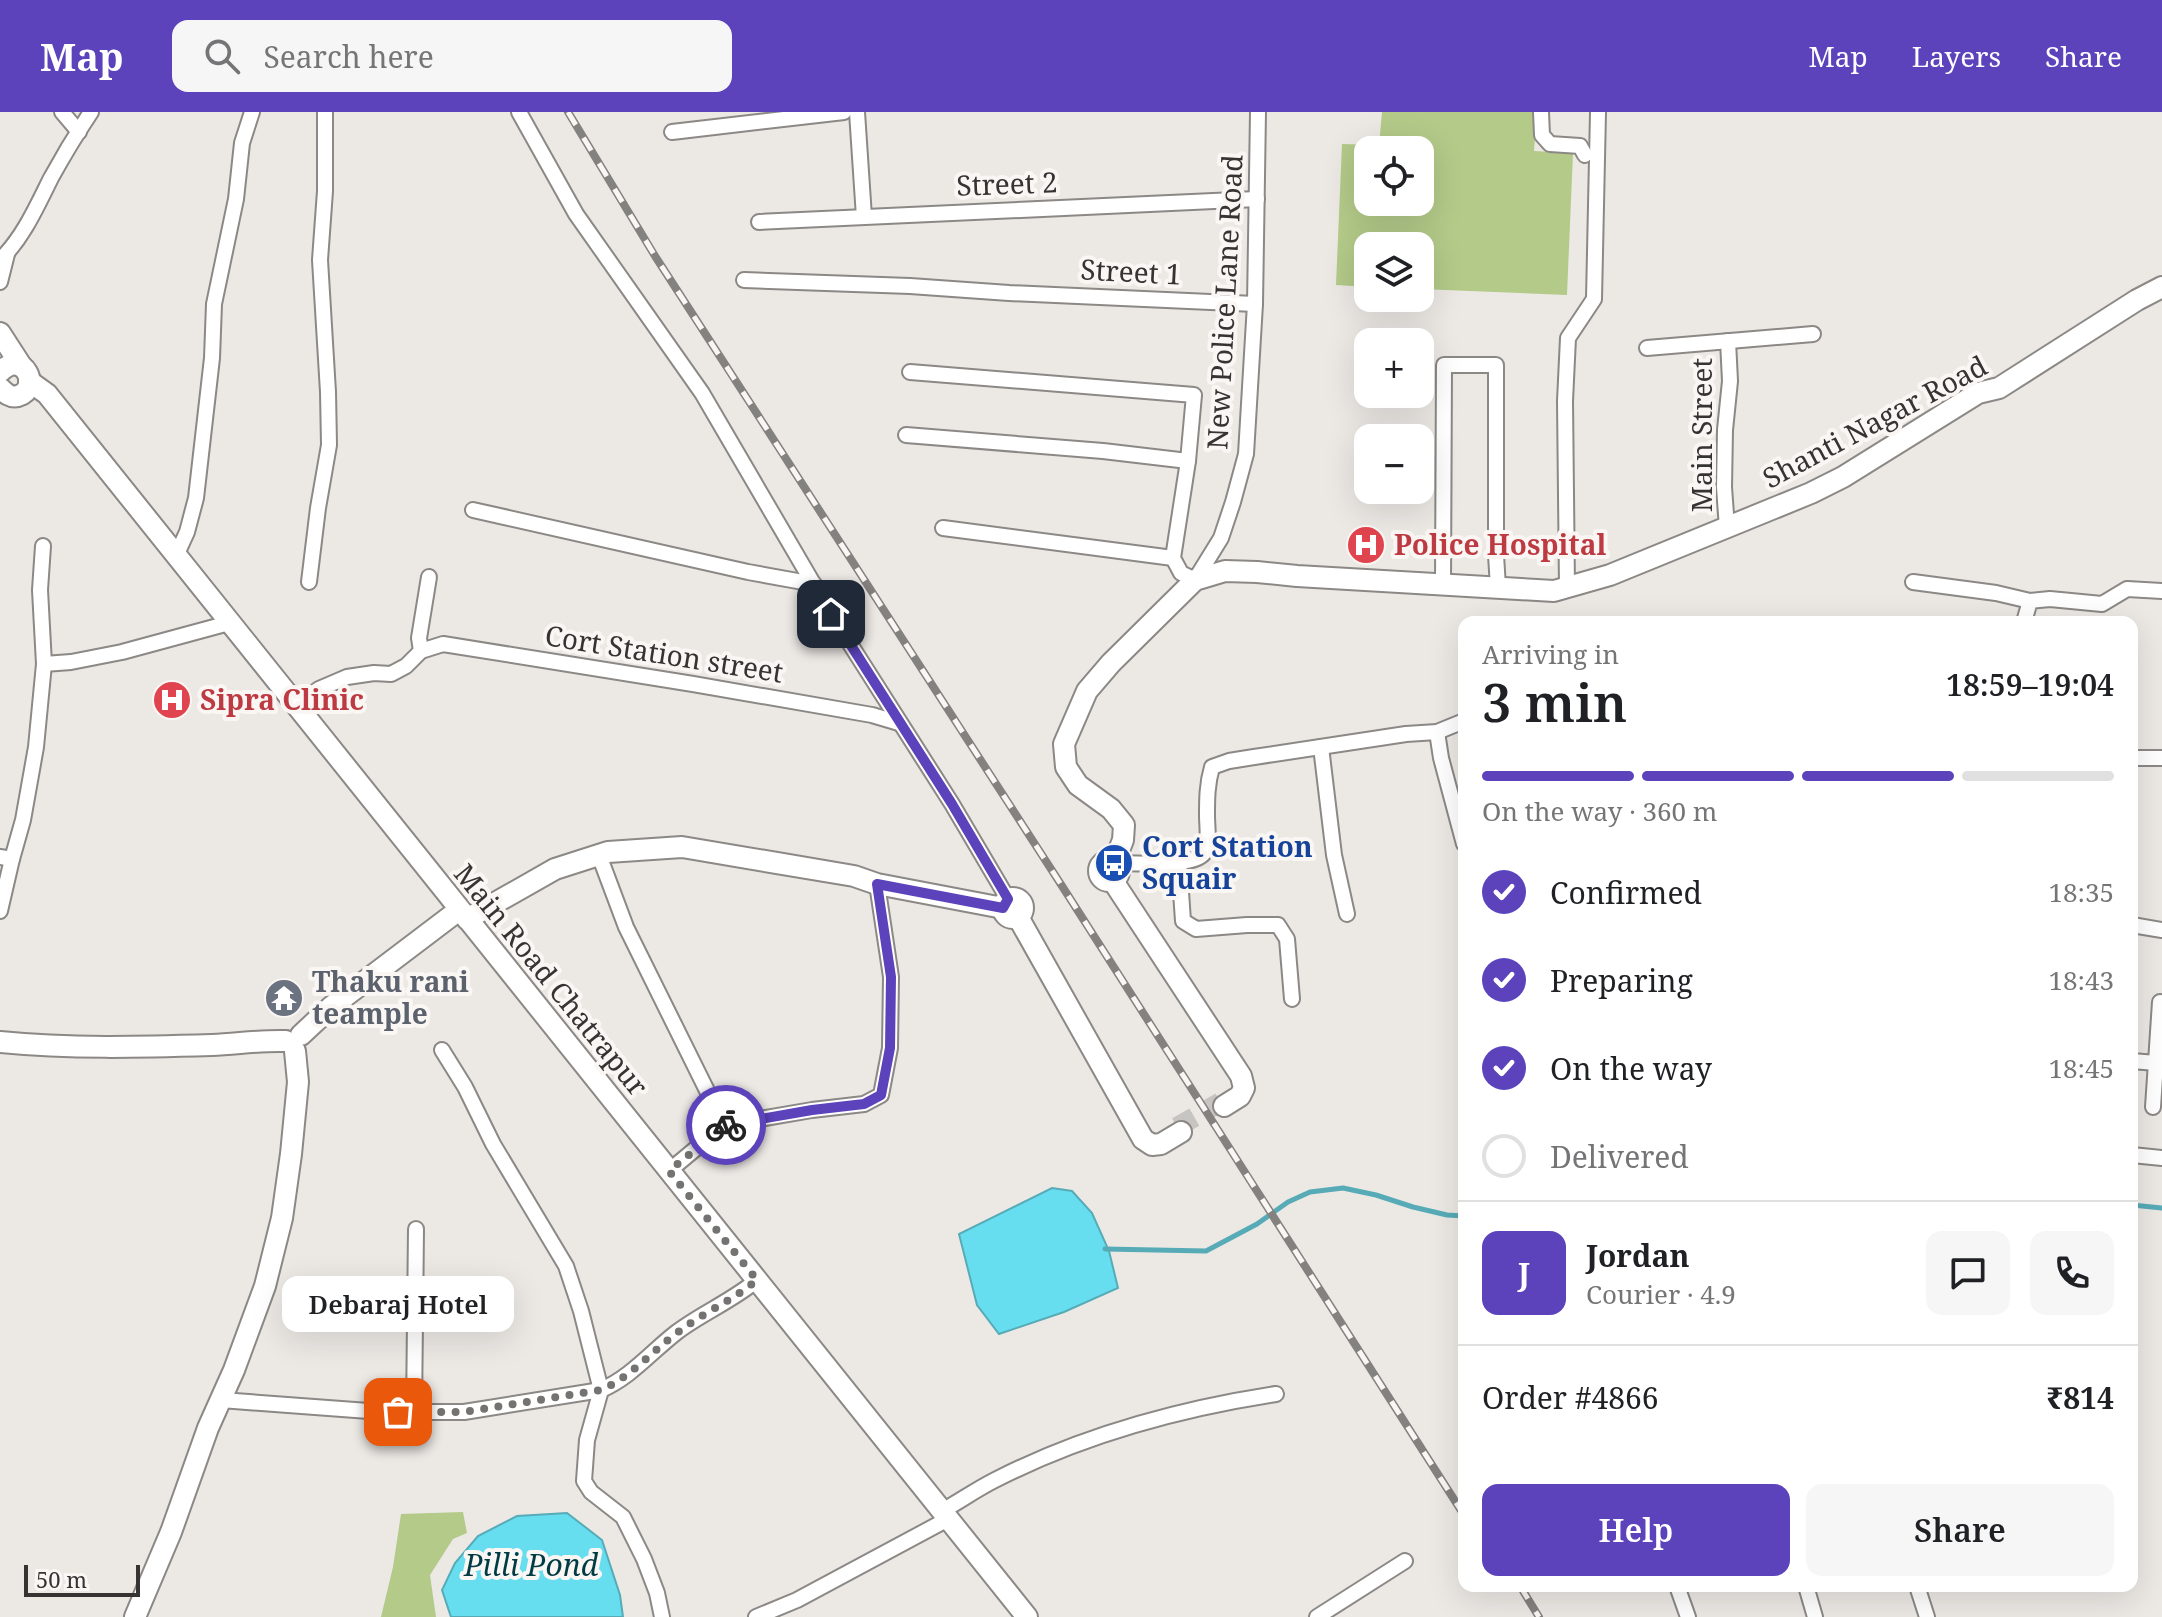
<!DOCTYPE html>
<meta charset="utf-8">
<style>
:root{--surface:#fff;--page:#f6f6f6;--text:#202124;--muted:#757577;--line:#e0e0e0;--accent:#5c43bb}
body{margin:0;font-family:"Noto Serif",serif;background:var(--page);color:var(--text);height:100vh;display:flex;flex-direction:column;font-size:30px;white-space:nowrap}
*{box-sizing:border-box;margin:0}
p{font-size:26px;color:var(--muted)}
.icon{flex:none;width:44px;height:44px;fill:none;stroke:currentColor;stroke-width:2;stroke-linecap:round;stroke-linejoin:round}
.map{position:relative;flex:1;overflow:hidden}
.side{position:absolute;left:1458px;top:504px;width:680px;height:976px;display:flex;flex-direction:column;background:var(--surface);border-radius:16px;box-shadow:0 8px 32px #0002}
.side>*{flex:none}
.fabs{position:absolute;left:1354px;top:24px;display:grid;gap:16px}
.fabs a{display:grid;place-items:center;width:80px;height:80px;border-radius:16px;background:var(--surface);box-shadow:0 8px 32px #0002;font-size:40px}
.scale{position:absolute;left:24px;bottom:20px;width:116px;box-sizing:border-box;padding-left:8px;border:4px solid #353432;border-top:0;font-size:22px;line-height:28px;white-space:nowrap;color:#353432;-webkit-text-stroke:6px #f9f6f3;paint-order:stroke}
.pin{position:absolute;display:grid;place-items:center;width:68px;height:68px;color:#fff;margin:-34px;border-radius:16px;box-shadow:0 4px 12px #0006}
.courier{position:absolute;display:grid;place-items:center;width:80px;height:80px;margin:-40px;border:6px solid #5c43bb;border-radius:50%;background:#fff;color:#222;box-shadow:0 2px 10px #0007}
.bubble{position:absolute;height:56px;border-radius:16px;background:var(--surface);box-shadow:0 8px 32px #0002;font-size:26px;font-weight:600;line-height:56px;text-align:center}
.head em{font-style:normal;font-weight:600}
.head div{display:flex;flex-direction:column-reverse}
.head{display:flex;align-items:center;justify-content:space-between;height:136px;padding:0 24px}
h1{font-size:52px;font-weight:600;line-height:60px}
.bar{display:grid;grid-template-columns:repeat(4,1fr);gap:12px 8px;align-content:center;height:96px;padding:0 24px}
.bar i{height:10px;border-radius:6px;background:var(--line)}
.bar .selected{background:var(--accent)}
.bar p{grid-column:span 4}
.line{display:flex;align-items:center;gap:20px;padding:0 24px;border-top:2px solid var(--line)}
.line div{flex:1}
.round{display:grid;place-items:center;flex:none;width:84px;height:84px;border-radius:16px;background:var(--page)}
ol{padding:0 24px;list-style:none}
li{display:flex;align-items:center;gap:24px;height:88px}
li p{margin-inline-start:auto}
li .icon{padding:8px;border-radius:50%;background:var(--accent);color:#fff;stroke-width:4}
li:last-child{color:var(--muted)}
li i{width:44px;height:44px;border:4px solid var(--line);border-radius:50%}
.action{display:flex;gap:16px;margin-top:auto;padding:16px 24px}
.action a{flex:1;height:92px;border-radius:16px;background:var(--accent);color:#fff;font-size:32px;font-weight:600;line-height:92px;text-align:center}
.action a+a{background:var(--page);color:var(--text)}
header{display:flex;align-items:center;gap:48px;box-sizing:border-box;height:112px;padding:0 40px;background:var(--accent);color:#fff}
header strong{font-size:38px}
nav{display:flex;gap:44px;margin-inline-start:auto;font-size:28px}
.search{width:560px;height:72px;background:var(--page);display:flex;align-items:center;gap:20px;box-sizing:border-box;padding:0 28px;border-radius:16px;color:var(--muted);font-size:30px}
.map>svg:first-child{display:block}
.green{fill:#b3ca89;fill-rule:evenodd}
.water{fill:#66def0;stroke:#57abb7;stroke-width:2}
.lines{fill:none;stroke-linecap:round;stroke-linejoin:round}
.stream{stroke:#57abb7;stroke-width:5}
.secondary-tunnel{stroke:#c7c5c1;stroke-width:20;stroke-dasharray:20 10;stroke-linecap:butt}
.street-casing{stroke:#8b8885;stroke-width:18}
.secondary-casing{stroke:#8b8885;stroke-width:24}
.street{stroke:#fff;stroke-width:14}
.secondary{stroke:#fff;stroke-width:20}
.rail-casing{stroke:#84827f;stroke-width:8}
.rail{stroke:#f9f6f3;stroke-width:5;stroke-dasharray:15;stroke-linecap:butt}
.done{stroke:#757371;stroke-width:8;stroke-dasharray:0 14.4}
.route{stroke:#5c43bb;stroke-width:10}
.labels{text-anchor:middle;stroke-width:8;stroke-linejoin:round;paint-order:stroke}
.street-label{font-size:28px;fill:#353432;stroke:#f9f6f3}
.health-label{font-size:28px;font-weight:bold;fill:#be3a42;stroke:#f9f6f3;text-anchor:start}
.transit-label{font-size:28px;font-weight:bold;fill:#164399;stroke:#f9f6f3;text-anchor:start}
.worship-label{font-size:28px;font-weight:bold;fill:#5b616d;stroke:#f9f6f3;text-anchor:start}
.water-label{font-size:30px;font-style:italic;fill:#013c44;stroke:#f9f6f3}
</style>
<header>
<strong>Map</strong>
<div class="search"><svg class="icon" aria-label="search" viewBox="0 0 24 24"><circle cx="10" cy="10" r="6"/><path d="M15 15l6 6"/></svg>Search here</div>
<nav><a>Map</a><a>Layers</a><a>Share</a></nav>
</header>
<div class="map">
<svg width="2162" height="1505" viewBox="0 0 2162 1505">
<rect width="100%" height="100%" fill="#ece9e5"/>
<!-- green -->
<g class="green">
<path d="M 1382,0 L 1537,0 L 1534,39 L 1573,41 L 1567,183 L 1420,177 L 1420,134 L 1368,134 L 1368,175 L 1336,173 L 1342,32 L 1379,33 ZM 1368,38 L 1420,38 L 1420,90 L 1368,90 Z"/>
<path d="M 463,1400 L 467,1421 L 453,1427 L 430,1463 L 436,1505 L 381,1505 L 393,1455 L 401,1402 Z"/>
</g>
<!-- water -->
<g class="water">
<path d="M 1052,1076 L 1072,1079 L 1092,1101 L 1109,1139 L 1118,1176 L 1064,1200 L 999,1222 L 977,1193 L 959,1122 Z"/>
<path d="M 567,1401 L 602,1428 L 620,1483 L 623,1505 L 451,1505 L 442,1478 L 455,1451 L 478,1424 L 517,1404 Z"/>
</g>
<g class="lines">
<!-- stream -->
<g class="stream">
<path d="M 2132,1093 L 2162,1096"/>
<path d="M 1105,1137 L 1206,1139 L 1257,1112 L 1288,1090 L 1310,1080 L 1343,1076 L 1376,1083 L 1413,1095 L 1447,1103 L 1464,1104"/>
</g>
<!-- secondary-tunnel -->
<path class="secondary-tunnel" d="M 1177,1015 L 1221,990"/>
<defs>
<g id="street">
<path d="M 62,0 L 79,20"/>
<path d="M 519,0 L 576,102 L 702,281 L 831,502 L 952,692 L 1008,787"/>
<path d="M 857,0 L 864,105"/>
<path d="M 1541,0 L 1542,23 L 1550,32 L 1580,34 L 1585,43"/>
<path d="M 672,20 L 844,0"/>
<path d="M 759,110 L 1257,87"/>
<path d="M 0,148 C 23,126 37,94 51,66 C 63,44 77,21 91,0"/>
<path d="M 744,168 L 910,174 L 1009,181 L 1255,192"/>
<path d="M 0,170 L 7,142"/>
<path d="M 1647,236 L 1813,222"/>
<path d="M 910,260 L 1194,283 L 1188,349 L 1173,446 L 1181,461 L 1195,468 L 1221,426 L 1233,390 L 1246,342 L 1255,192 L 1258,0"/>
<path d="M 906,323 L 1103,339 L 1188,349"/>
<path d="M 473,398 L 748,460 L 814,472"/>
<path d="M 943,416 L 1173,446"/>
<path d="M 1727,416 L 1724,375 L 1725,318 L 1730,269 L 1728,229"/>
<path d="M 176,444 L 187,420 L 196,386 L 212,246 L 214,192 L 236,87 L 242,31 L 252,0"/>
<path d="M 309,470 L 318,396 L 329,333 L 328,280 L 320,148 L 325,79 L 325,0"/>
<path d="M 1913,470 L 1996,481 L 2030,489"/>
<path d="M 1443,473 L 1444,253 L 1496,253 L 1496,443 L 1498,475"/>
<path d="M 1567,475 L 1565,289 L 1568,226 L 1594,187 L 1598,0"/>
<path d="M 2024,510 L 2030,489 L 2050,487 L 2102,492 L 2127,477 L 2162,479"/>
<path d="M 421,539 L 419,526 L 429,465"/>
<path d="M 44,552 L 71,550 L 122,540 L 229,511"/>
<path d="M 296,594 L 319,577 L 347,565 L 374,561 L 391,562 L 406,554 L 421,539 L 443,532 L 693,572 L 872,603 L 899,611"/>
<path d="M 1437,620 L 1441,646 L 1464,732"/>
<path d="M 1321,635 L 1334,743 L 1347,802"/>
<path d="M 2132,648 L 2136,646 L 2162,646"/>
<path d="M 599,743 L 626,815 L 724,1013"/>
<path d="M 0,745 L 12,747 L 0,799"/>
<path d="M 12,747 L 23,708 L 36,635 L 44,552 L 40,478 L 43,434"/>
<path d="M 1114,751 C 1132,751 1195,756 1204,741 C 1210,731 1207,715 1207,704 C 1207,687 1207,672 1212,655 L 1229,649 L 1254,645 L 1406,622 L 1437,620 L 1464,609"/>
<path d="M 1179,751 L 1183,809 L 1196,817 L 1247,813 L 1278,813 L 1287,827 L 1292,887"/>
<path d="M 2132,813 L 2162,818"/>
<path d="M 442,938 L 465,975 L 493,1032 L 566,1154 L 581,1199 L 601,1278 L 587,1328 L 584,1369 L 591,1380 L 623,1405 L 644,1447 L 657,1481 L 662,1505"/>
<path d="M 2132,949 L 2156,951"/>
<path d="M 2153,995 L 2160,890"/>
<path d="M 2132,1043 L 2162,1046"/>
<path d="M 669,1059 L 724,1013 L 812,998 L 864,992 L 881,983 L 890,936 L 891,865 L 877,772"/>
<path d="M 221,1288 L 382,1300 L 464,1300 L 601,1278 C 631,1265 651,1240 677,1220 C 702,1201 732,1189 757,1168"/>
<path d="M 414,1300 L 416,1117"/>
<path d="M 942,1399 C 960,1389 977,1377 995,1368 C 1083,1323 1178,1297 1276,1282"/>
<path d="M 1677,1474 L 1688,1505"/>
<path d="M 1806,1474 L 1815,1505"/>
<path d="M 1917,1474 L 1927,1505"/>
<path d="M 756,1505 L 797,1488 L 948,1407"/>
<path d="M 1317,1505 L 1405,1449"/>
</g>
<g id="secondary">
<path d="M 0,221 L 22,255"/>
<path d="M 0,260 C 24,236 42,277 18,284 C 10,286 5,281 0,276"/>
<path d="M 29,269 L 47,282 L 1027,1505"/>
<circle cx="1109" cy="759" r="10"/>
<path d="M 1114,751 L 1123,728 L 1124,713 L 1111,697 L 1078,673 L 1066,655 L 1064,632 L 1087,579 L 1111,551 L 1195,468 L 1225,459 L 1257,460 L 1297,464 L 1554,479 L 1610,463 L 1811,381 L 1843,365 L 1978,281 L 1999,276 L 2137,188 L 2162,175"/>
<path d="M 1113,769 L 1241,964 L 1244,976 L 1240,984 L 1224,994"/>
<circle cx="1013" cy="796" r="10"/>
<path d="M 1018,805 L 1143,1027 L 1152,1033 L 1161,1032 L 1181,1020"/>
<path d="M 467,807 L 555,757 L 608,740 L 682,735 L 854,764 L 877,772 L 1003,796"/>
<path d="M 301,923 L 331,895 L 459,798"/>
<path d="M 0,930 C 70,937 141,935 212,933 C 237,932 261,928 286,929"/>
<path d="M 135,1505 L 171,1420 L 208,1316 L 234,1258 L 265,1174 L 282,1106 L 291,1042 L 298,970 L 295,939"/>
</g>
</defs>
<!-- street casing -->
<use href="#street" class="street-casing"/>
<!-- secondary casing -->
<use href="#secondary" class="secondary-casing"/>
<!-- street -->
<use href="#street" class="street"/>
<!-- secondary -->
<use href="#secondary" class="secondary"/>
<defs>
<g id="rail">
<path d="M 568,0 L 655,144 L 1062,774 L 1464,1403"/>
<path d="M 1520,1474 L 1539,1505"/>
</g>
</defs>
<!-- rail casing -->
<use href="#rail" class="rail-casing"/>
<!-- rail -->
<use href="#rail" class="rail"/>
</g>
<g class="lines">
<!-- done -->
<path class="done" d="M 398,1300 L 464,1300 L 601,1278 C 631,1265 651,1240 677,1221 C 702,1201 732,1189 757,1168 L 669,1059 L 726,1013"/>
<!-- route -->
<path class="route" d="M 726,1013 L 812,998 L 864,992 L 881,983 L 890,936 L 891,865 L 877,772 L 1003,796 L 1008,787 L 952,692 L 831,502"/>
</g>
<!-- icons -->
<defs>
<symbol id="hospital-disc" viewBox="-11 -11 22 22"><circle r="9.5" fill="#e0444e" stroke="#f9f6f3"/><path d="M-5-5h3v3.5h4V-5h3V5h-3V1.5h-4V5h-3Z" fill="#fff"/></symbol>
<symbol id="bus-disc" viewBox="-11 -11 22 22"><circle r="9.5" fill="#1a4fb4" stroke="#f9f6f3"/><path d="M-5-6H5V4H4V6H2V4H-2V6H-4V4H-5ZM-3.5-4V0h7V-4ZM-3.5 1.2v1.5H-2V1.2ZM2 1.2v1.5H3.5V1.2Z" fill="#fff"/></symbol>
<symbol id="temple-disc" viewBox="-11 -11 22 22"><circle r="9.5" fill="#6b7280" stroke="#f9f6f3"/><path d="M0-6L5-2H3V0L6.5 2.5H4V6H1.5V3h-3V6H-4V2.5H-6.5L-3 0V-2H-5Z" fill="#fff"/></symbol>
</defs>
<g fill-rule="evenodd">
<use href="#hospital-disc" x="1344" y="411" width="44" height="44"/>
<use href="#hospital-disc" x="150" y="566" width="44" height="44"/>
<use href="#bus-disc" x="1092" y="729" width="44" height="44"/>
<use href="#temple-disc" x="262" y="864" width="44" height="44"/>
</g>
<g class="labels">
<!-- street labels -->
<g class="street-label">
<text transform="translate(1007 72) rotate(-2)" y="10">Street 2</text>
<text transform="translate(1131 160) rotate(3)" y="10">Street 1</text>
<text transform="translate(1225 190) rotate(-87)" y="10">New Police Lane Road</text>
<text transform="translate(1875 310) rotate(-28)" y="10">Shanti Nagar Road</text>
<text transform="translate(1702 323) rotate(-90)" y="10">Main Street</text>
<text transform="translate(664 542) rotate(9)" y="10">Cort Station street</text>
<text transform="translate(551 868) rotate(51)" y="10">Main Road Chatrapur</text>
</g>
<!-- health labels -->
<g class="health-label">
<text x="1394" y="443">Police Hospital</text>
<text x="200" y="598">Sipra Clinic</text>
</g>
<!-- transit labels -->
<g class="transit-label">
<text x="1142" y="745">Cort Station<tspan x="1142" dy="32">Squair</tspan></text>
</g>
<!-- worship labels -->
<g class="worship-label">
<text x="312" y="880">Thaku rani<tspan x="312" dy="32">teample</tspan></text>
</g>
<!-- water labels -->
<g class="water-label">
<text x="531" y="1464">Pilli Pond</text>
</g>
</g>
</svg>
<div class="fabs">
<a><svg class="icon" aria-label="locate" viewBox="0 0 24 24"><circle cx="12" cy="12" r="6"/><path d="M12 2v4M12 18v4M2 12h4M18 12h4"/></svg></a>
<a><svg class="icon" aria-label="layers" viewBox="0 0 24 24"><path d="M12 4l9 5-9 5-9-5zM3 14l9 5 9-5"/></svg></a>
<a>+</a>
<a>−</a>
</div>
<div class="scale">50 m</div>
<div class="pin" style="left:398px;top:1300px;background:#ea580c"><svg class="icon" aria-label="bag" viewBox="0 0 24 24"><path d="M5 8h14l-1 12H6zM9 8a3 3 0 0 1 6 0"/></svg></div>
<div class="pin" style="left:831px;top:502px;background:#1f2937"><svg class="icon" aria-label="home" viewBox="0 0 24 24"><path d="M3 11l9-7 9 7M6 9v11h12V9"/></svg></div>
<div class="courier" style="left:726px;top:1013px"><svg class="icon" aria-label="bike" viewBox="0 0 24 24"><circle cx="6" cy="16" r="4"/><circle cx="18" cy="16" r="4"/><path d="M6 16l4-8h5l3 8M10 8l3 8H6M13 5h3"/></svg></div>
<div class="bubble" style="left:282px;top:1164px;width:232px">Debaraj Hotel</div>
<section class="side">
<div class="head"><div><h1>3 min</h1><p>Arriving in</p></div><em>18:59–19:04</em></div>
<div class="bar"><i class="selected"></i><i class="selected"></i><i class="selected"></i><i></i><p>On the way · 360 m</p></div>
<ol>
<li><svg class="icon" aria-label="check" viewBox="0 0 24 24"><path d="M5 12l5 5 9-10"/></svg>Confirmed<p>18:35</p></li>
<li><svg class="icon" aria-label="check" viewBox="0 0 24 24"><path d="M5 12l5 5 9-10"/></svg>Preparing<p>18:43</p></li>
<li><svg class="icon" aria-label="check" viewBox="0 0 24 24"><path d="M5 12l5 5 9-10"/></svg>On the way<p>18:45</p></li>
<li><i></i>Delivered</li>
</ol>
<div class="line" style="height:144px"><b class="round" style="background:var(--accent);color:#fff">J</b><div><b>Jordan</b><p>Courier · 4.9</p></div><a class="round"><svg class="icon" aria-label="chat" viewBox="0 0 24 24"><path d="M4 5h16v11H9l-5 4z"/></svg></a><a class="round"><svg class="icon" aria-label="phone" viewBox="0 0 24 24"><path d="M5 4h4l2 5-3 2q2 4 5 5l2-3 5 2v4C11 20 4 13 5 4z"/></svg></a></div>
<div class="line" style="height:104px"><div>Order #4866</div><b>₹814</b></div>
<div class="action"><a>Help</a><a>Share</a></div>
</section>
</div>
